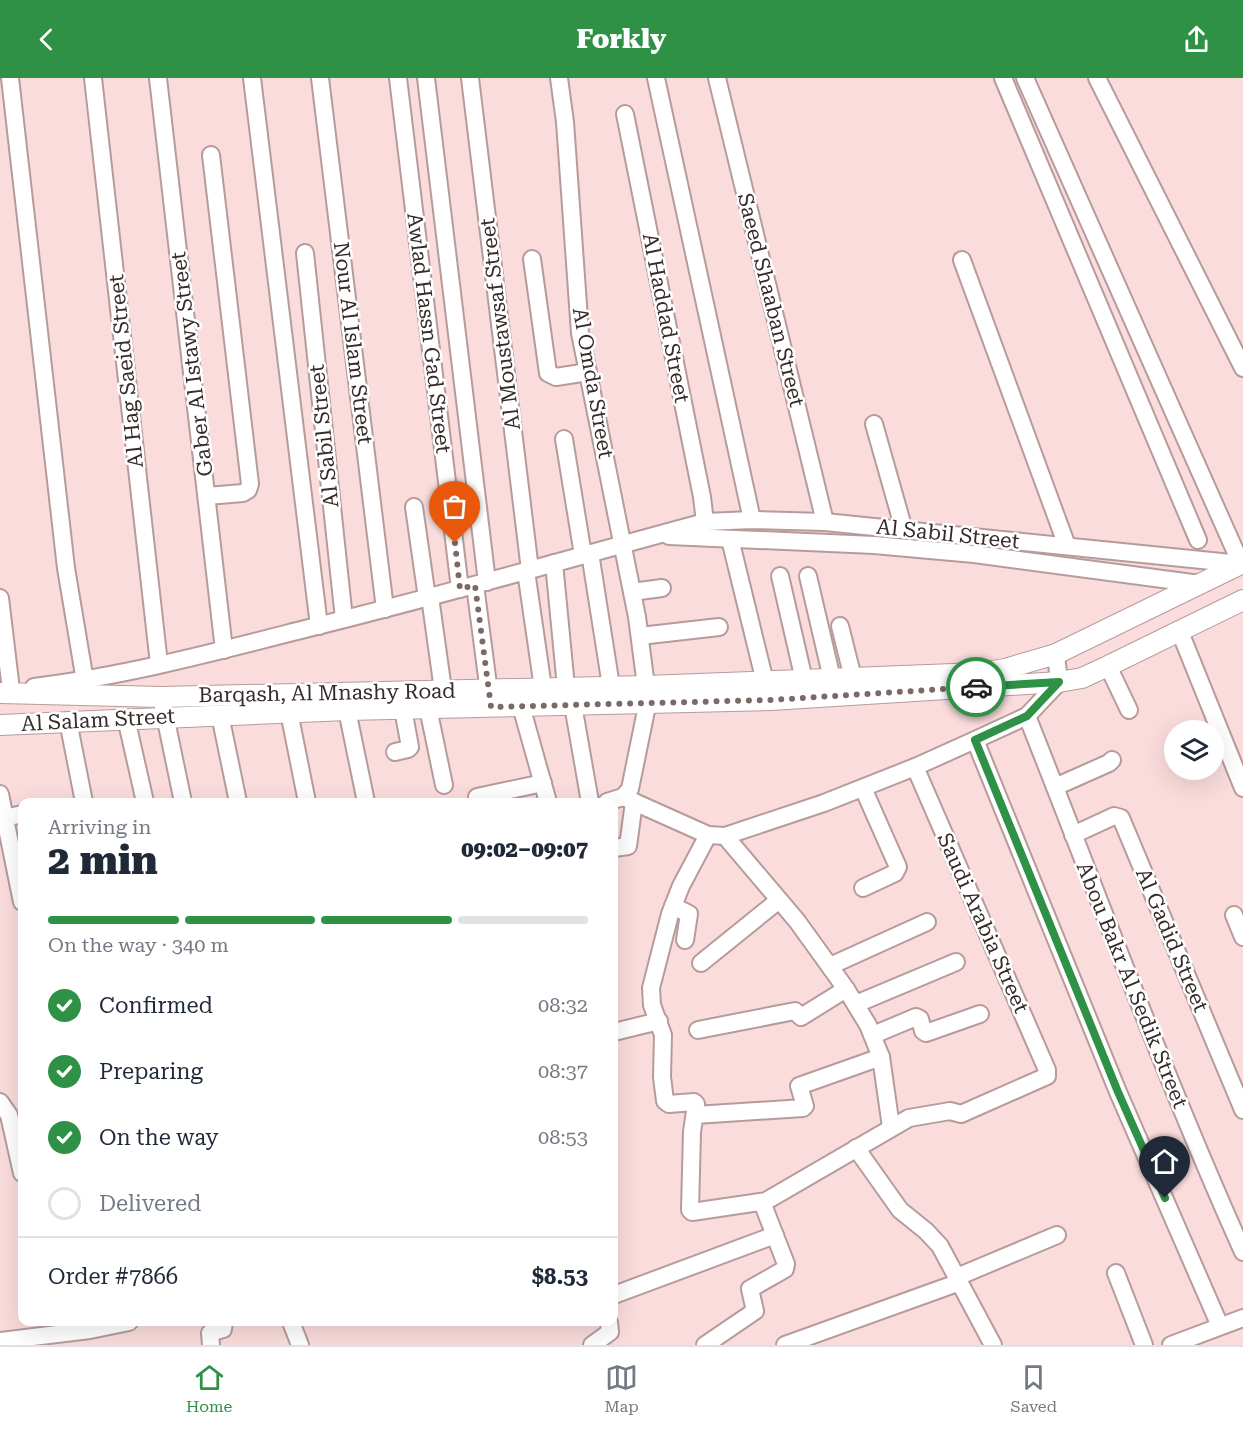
<!DOCTYPE html>
<meta charset="utf-8">
<style>
:root{--surface:#fff;--page:#f6f6f7;--text:#1f2937;--muted:#747a83;--line:#e0e1e3;--accent:#2e9146}
body{margin:0;font-family:"Roboto Serif",serif;background:var(--page);color:var(--text);height:100vh;display:flex;flex-direction:column;font-size:22px;white-space:nowrap}
*{box-sizing:border-box;margin:0}
p{font-size:20px;color:var(--muted)}
.icon{flex:none;width:33px;height:33px;fill:none;stroke:currentColor;stroke-width:2;stroke-linecap:round;stroke-linejoin:round}
.map{position:relative;flex:1;overflow:hidden}
.sheet{position:absolute;left:18px;top:720px;width:600px;height:528px;display:flex;flex-direction:column;background:var(--surface);border-radius:12px;box-shadow:0 6px 24px #0002}
.sheet>*{flex:none}
.fabs{position:absolute;left:1164px;top:642px;display:grid;gap:12px}
.fabs a{display:grid;place-items:center;width:60px;height:60px;border-radius:50%;background:var(--surface);box-shadow:0 6px 24px #0002;font-size:30px}
.pin{position:absolute;display:grid;place-items:center;width:51px;height:51px;color:#fff;margin:-62px -26px;border-radius:50% 50% 50% 0;rotate:-45deg;box-shadow:0 0 6px #0007}
.pin .icon{rotate:45deg}
.courier{position:absolute;display:grid;place-items:center;width:60px;height:60px;margin:-30px;border:4px solid #2e9146;border-radius:50%;background:#fff;color:#222;box-shadow:0 2px 8px #0007}
.head em{font-style:normal;font-weight:800}
.head div{display:flex;flex-direction:column-reverse}
.head{display:flex;align-items:center;justify-content:space-between;height:102px;padding:0 30px}
h1{font-size:39px;font-weight:800;line-height:45px}
.bar{display:grid;grid-template-columns:repeat(4,1fr);gap:9px 6px;align-content:center;height:72px;padding:0 30px}
.bar i{height:8px;border-radius:4px;background:var(--line)}
.bar .active{background:var(--accent)}
.bar p{grid-column:span 4}
.line{display:flex;align-items:center;gap:15px;padding:0 30px;border-top:2px solid var(--line)}
.line div{flex:1}
ol{padding:0 30px;list-style:none}
li{display:flex;align-items:center;gap:18px;height:66px}
li p{margin-inline-start:auto}
li .icon{padding:6px;border-radius:50%;background:var(--accent);color:#fff;stroke-width:4}
li:last-child{color:var(--muted)}
li i{width:33px;height:33px;border:3px solid var(--line);border-radius:50%}
header{display:flex;justify-content:space-between;align-items:center;height:78px;padding:0 30px;background:var(--accent);color:#fff;font-size:27px;font-weight:800}
.dock{display:flex;justify-content:space-around;align-items:center;height:84px;border-top:2px solid var(--line);background:var(--surface);font-size:16px;color:var(--muted)}
.dock a{display:grid;justify-items:center;gap:3px}
.dock .active{color:var(--accent)}
.map>svg:first-child{display:block}
.lines{fill:none;stroke-linecap:round;stroke-linejoin:round}
.minor-casing{stroke:#b79b9b;stroke-width:20}
.tertiary-casing{stroke:#b79b9b;stroke-width:22}
.minor{stroke:#fff;stroke-width:16}
.tertiary{stroke:#fff;stroke-width:20}
.done{stroke:#7b6968;stroke-width:6;stroke-dasharray:0 10.8}
.route{stroke:#2e9146;stroke-width:8}
.labels{text-anchor:middle;stroke-width:5;stroke-linejoin:round;paint-order:stroke}
.street-label{font-size:21px;fill:#362b2a;stroke:#fff}
</style>
<header><svg class="icon" aria-label="back" viewBox="0 0 24 24"><path d="M15 5l-7 7 7 7"/></svg>Forkly<svg class="icon" aria-label="share" viewBox="0 0 24 24"><path d="M12 15V3M7 8l5-5 5 5M5 13v7h14v-7"/></svg></header>
<div class="map">
<svg width="1243" height="1267" viewBox="0 0 1243 1267">
<rect width="100%" height="100%" fill="#fadcdc"/>
<g class="lines">
<defs>
<g id="minor">
<path d="M 10,0 L 66,490 L 85,603"/>
<path d="M 93,0 L 159,586"/>
<path d="M 158,0 L 224,572"/>
<path d="M 252,0 L 319,548"/>
<path d="M 320,0 L 385,531"/>
<path d="M 398,0 L 460,511"/>
<path d="M 426,0 L 487,504"/>
<path d="M 470,0 L 530,492"/>
<path d="M 559,0 L 565,44 L 580,255 L 637,539 L 646,608"/>
<path d="M 656,0 L 752,442"/>
<path d="M 717,0 L 825,444"/>
<path d="M 1003,0 L 1198,462"/>
<path d="M 1097,0 L 1243,290"/>
<path d="M 625,36 L 702,419 L 705,444"/>
<path d="M 305,175 L 344,541"/>
<path d="M 532,181 L 548,295 L 556,299 L 588,294"/>
<path d="M 962,182 L 1067,468"/>
<path d="M 874,346 L 904,452"/>
<path d="M 564,361 L 583,477"/>
<path d="M 207,418 L 243,415 L 248,412 L 250,406 L 211,77"/>
<path d="M 414,429 L 427,520"/>
<path d="M 669,458 L 874,467 L 974,476 L 1200,506"/>
<path d="M 730,461 L 765,604"/>
<path d="M 590,475 L 611,608"/>
<path d="M 554,485 L 566,609"/>
<path d="M 526,493 L 543,610"/>
<path d="M 780,498 L 804,602"/>
<path d="M 808,498 L 832,601"/>
<path d="M 475,507 L 490,622"/>
<path d="M 632,514 L 662,510"/>
<path d="M 430,519 L 443,612"/>
<path d="M 0,520 L 11,612"/>
<path d="M 840,548 L 853,600"/>
<path d="M 1180,554 L 1243,710"/>
<path d="M 640,558 L 719,549"/>
<path d="M 1108,588 L 1129,632"/>
<path d="M 34,609 C 125,598 215,574 305,551 C 439,518 572,480 705,444 L 752,442 L 825,444 L 1241,486 L 1025,0"/>
<path d="M 573,627 L 590,724"/>
<path d="M 163,628 L 183,724"/>
<path d="M 521,628 L 548,724"/>
<path d="M 428,630 L 444,707"/>
<path d="M 347,632 L 366,724"/>
<path d="M 289,634 L 307,724"/>
<path d="M 220,637 L 238,724"/>
<path d="M 1027,638 C 1098,817 1164,998 1243,1174"/>
<path d="M 126,640 L 145,724"/>
<path d="M 68,643 L 84,724"/>
<path d="M 975,662 L 1118,1014 L 1220,1248"/>
<path d="M 395,674 L 408,671 L 410,669 L 403,631"/>
<path d="M 1055,709 L 1109,685 L 1112,682"/>
<path d="M 863,710 L 898,789 L 895,795 L 863,810"/>
<path d="M 0,716 L 22,824"/>
<path d="M 477,719 L 543,705"/>
<path d="M 623,719 L 708,757 L 725,758 L 824,725 L 915,689 L 975,662 L 1027,638 L 1059,604 L 1056,576"/>
<path d="M 607,724 L 623,719 L 630,711 L 650,613"/>
<path d="M 5,740 L 22,736"/>
<path d="M 708,757 L 681,808 L 670,836 L 651,910 L 652,927 L 663,957 L 662,999 L 665,1023 L 669,1026 L 694,1024 L 696,1026 L 692,1054 L 690,1132 L 692,1134 L 766,1123 L 909,1040 L 950,1033 L 961,1036 L 1047,998 L 1047,992 L 915,689"/>
<path d="M 1073,757 L 1114,738 L 1121,740 L 1243,1032"/>
<path d="M 725,758 L 797,843 L 846,911 L 868,947 L 881,979 L 891,1049"/>
<path d="M 614,770 L 628,768 L 634,724"/>
<path d="M 673,828 L 689,836 L 685,862"/>
<path d="M 1234,837 L 1243,859"/>
<path d="M 701,885 L 779,822"/>
<path d="M 830,888 L 927,844"/>
<path d="M 856,926 L 956,884"/>
<path d="M 698,952 L 795,933 L 801,939 L 846,911"/>
<path d="M 614,954 L 659,943"/>
<path d="M 873,957 L 916,939 L 920,941 L 923,953 L 926,955 L 980,936"/>
<path d="M 0,1024 L 9,1037 L 22,1095"/>
<path d="M 695,1037 L 803,1030 L 805,1028 L 799,1008 L 881,979"/>
<path d="M 856,1070 L 900,1132 L 926,1153 L 940,1168 L 993,1267"/>
<path d="M 1116,1195 L 1144,1267"/>
<path d="M 957,1199 L 1057,1157"/>
<path d="M 614,1217 L 775,1157"/>
<path d="M 291,1244 L 300,1267"/>
<path d="M 0,1263 L 90,1252 L 129,1244"/>
<path d="M 211,1267 L 210,1255 L 223,1251 L 224,1244"/>
<path d="M 592,1267 L 610,1254 L 609,1244"/>
<path d="M 705,1267 L 755,1233 L 750,1211 L 785,1191 L 786,1186 L 762,1124"/>
<path d="M 785,1267 L 960,1204"/>
<path d="M 1171,1267 L 1243,1240"/>
</g>
<g id="tertiary">
<path d="M 0,615 L 162,619 L 646,608 L 979,595 L 1005,591 L 1056,576 L 1243,485"/>
<path d="M 0,647 L 347,632 L 771,622 L 1059,604 L 1082,600 L 1108,588 L 1243,522"/>
</g>
</defs>
<!-- minor casing -->
<use href="#minor" class="minor-casing"/>
<!-- tertiary casing -->
<use href="#tertiary" class="tertiary-casing"/>
<!-- minor -->
<use href="#minor" class="minor"/>
<!-- tertiary -->
<use href="#tertiary" class="tertiary"/>
</g>
<g class="lines">
<!-- done -->
<path class="done" d="M 455,465 L 460,511 L 475,507 L 491,629 L 771,622 L 976,609"/>
<!-- route -->
<path class="route" d="M 976,609 L 1059,604 L 1027,638 L 975,662 L 1118,1014 L 1165,1120"/>
</g>
<g class="labels">
<!-- street labels -->
<g class="street-label">
<text transform="translate(771 222) rotate(76)" y="7">Saeed Shaaban Street</text>
<text transform="translate(666 240) rotate(79)" y="7">Al Haddad Street</text>
<text transform="translate(500 246) rotate(-97)" y="7">Al Moustawsaf Street</text>
<text transform="translate(429 255) rotate(83)" y="7">Awlad Hassn Gad Street</text>
<text transform="translate(353 265) rotate(83)" y="7">Nour Al Islam Street</text>
<text transform="translate(192 286) rotate(-97)" y="7">Gaber Al Istawy Street</text>
<text transform="translate(126 293) rotate(-96)" y="7">Al Hag Saeid Street</text>
<text transform="translate(593 305) rotate(80)" y="7">Al Omda Street</text>
<text transform="translate(324 358) rotate(-96)" y="7">Al Sabil Street</text>
<text transform="translate(948 456) rotate(6)" y="7">Al Sabil Street</text>
<text transform="translate(327 615) rotate(-1)" y="7">Barqash, Al Mnashy Road</text>
<text transform="translate(98 642) rotate(-3)" y="7">Al Salam Street</text>
<text transform="translate(983 845) rotate(66)" y="7">Saudi Arabia Street</text>
<text transform="translate(1172 862) rotate(67)" y="7">Al Gadid Street</text>
<text transform="translate(1132 907) rotate(68)" y="7">Abou Bakr Al Sedik Street</text>
</g>
</g>
</svg>
<div class="fabs">
<a><svg class="icon" aria-label="layers" viewBox="0 0 24 24"><path d="M12 4l9 5-9 5-9-5zM3 14l9 5 9-5"/></svg></a>
</div>
<div class="pin" style="left:455px;top:465px;background:#ea580c"><svg class="icon" aria-label="bag" viewBox="0 0 24 24"><path d="M5 8h14l-1 12H6zM9 8a3 3 0 0 1 6 0"/></svg></div>
<div class="pin" style="left:1165px;top:1120px;background:#1f2937"><svg class="icon" aria-label="home" viewBox="0 0 24 24"><path d="M3 11l9-7 9 7M6 9v11h12V9"/></svg></div>
<div class="courier" style="left:976px;top:609px"><svg class="icon" aria-label="car" viewBox="0 0 24 24"><path d="M5 17H2v-5l4-1 3-4h7l3 4 3 1v5h-3M9 17h6M6 11h13"/><circle cx="7" cy="17" r="2"/><circle cx="17" cy="17" r="2"/></svg></div>
<section class="sheet">
<div class="head"><div><h1>2 min</h1><p>Arriving in</p></div><em>09:02–09:07</em></div>
<div class="bar"><i class="active"></i><i class="active"></i><i class="active"></i><i></i><p>On the way · 340 m</p></div>
<ol>
<li><svg class="icon" aria-label="check" viewBox="0 0 24 24"><path d="M5 12l5 5 9-10"/></svg>Confirmed<p>08:32</p></li>
<li><svg class="icon" aria-label="check" viewBox="0 0 24 24"><path d="M5 12l5 5 9-10"/></svg>Preparing<p>08:37</p></li>
<li><svg class="icon" aria-label="check" viewBox="0 0 24 24"><path d="M5 12l5 5 9-10"/></svg>On the way<p>08:53</p></li>
<li><i></i>Delivered</li>
</ol>
<div class="line" style="height:78px"><div>Order #7866</div><b>$8.53</b></div>
</section>
</div>
<nav class="dock">
<a class="active"><svg class="icon" aria-label="home" viewBox="0 0 24 24"><path d="M3 11l9-7 9 7M6 9v11h12V9"/></svg>Home</a>
<a><svg class="icon" aria-label="map" viewBox="0 0 24 24"><path d="M3 6l6-2 6 2 6-2v14l-6 2-6-2-6 2zM9 4v14M15 6v14"/></svg>Map</a>
<a><svg class="icon" aria-label="saved" viewBox="0 0 24 24"><path d="M7 4h10v16l-5-4-5 4z"/></svg>Saved</a>
</nav>
